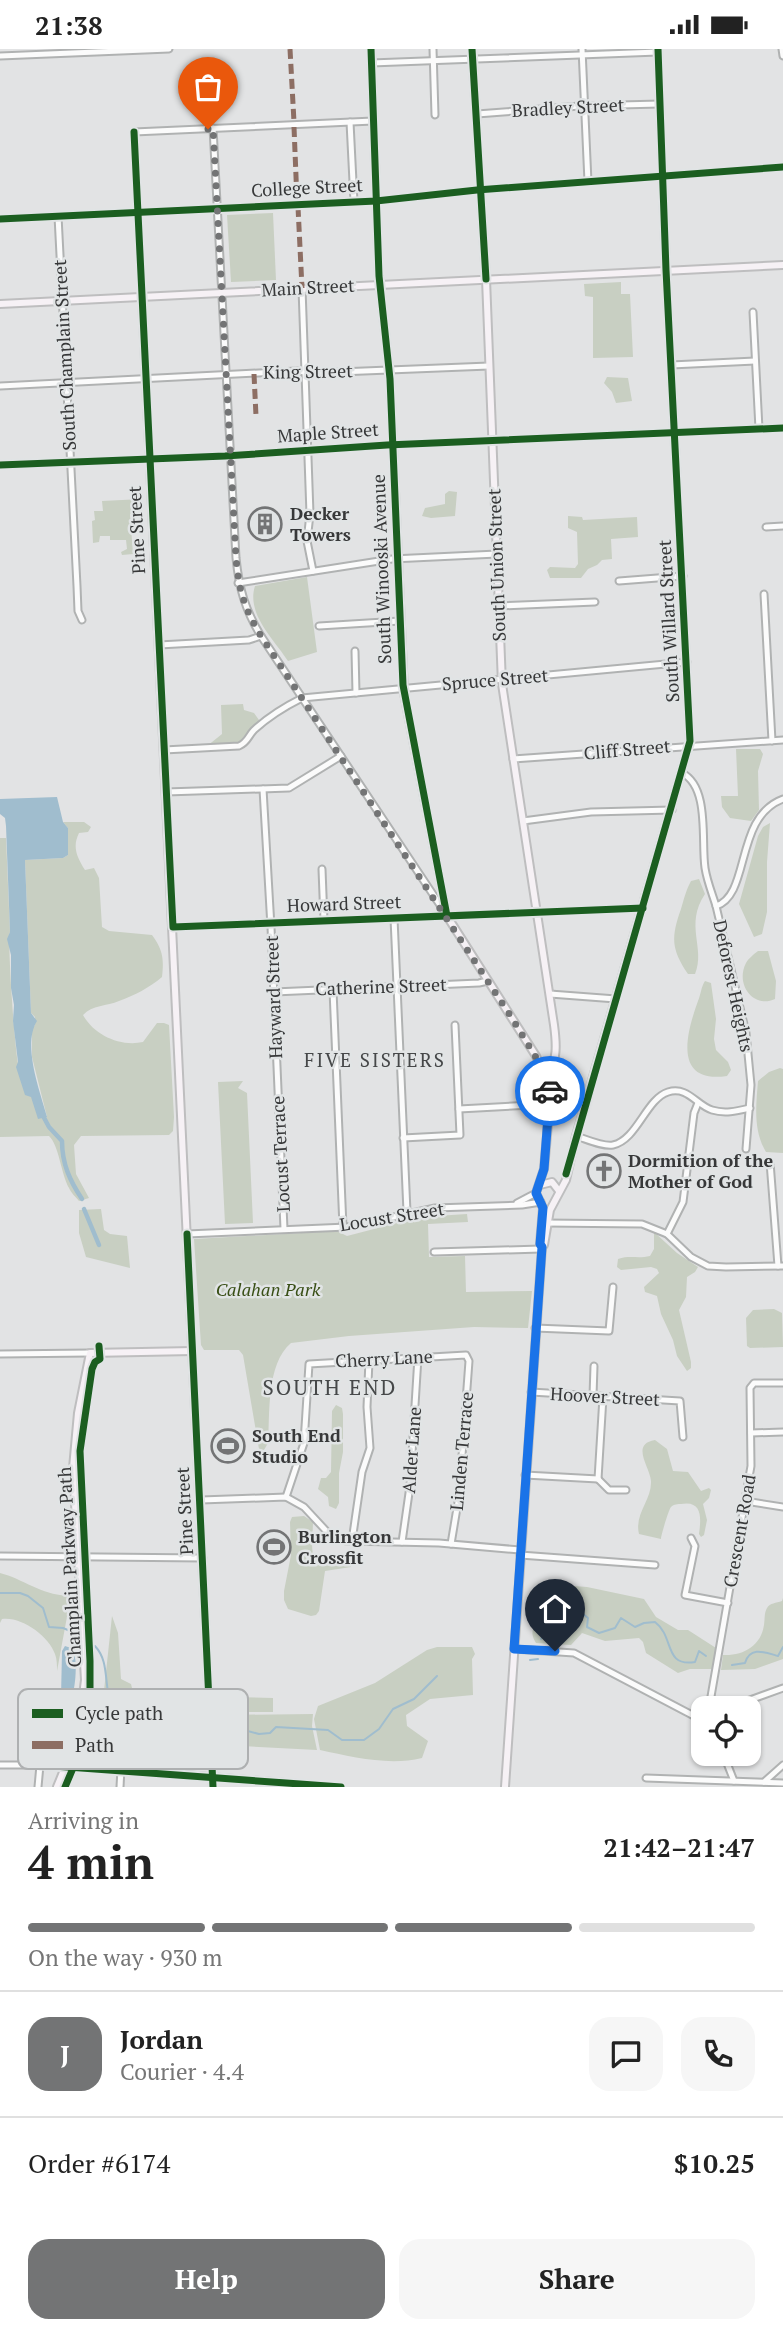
<!DOCTYPE html>
<meta charset="utf-8">
<style>
:root{--surface:#fff;--page:#f6f6f6;--text:#222;--muted:#767676;--line:#e0e0e0;--accent:#737475}
body{margin:0;font-family:"PT Serif",serif;background:var(--page);color:var(--text);height:100vh;display:flex;flex-direction:column;font-size:26px;white-space:nowrap}
*{box-sizing:border-box;margin:0}
p{font-size:23px;color:var(--muted)}
.icon{flex:none;width:38px;height:38px;fill:none;stroke:currentColor;stroke-width:2;stroke-linecap:round;stroke-linejoin:round}
.map{position:relative;height:1738px;overflow:hidden}
.side{display:flex;flex-direction:column;background:var(--surface);flex:1}
.side>*{flex:none}
.fabs{position:absolute;left:691px;top:1647px;display:grid;gap:14px}
.fabs a{display:grid;place-items:center;width:70px;height:70px;border-radius:14px;background:var(--surface);box-shadow:0 2px 5px #0004;font-size:35px}
.pin{position:absolute;display:grid;place-items:center;width:60px;height:60px;color:#fff;margin:-72px -30px;border-radius:50% 50% 50% 0;rotate:-45deg;box-shadow:0 0 7px #0007}
.pin .icon{rotate:45deg}
.courier{position:absolute;display:grid;place-items:center;width:70px;height:70px;margin:-35px;border:5px solid #1a73e8;border-radius:50%;background:#fff;color:#222;box-shadow:0 2px 9px #0007}
.head em{font-style:normal;font-weight:700}
.head div{display:flex;flex-direction:column-reverse}
.head{display:flex;align-items:center;justify-content:space-between;height:119px;padding:0 28px}
h1{font-size:46px;font-weight:700;line-height:52px}
.bar{display:grid;grid-template-columns:repeat(4,1fr);gap:10px 7px;align-content:center;height:84px;padding:0 28px}
.bar i{height:9px;border-radius:5px;background:var(--line)}
.bar .current{background:var(--accent)}
.bar p{grid-column:span 4}
.line{display:flex;align-items:center;gap:18px;padding:0 28px;border-top:2px solid var(--line)}
.line div{flex:1}
.round{display:grid;place-items:center;flex:none;width:74px;height:74px;border-radius:21px;background:var(--page)}
.cta{display:flex;gap:14px;margin-top:auto;padding:14px 28px}
.cta a{flex:1;height:80px;border-radius:21px;background:var(--accent);color:#fff;font-size:28px;font-weight:700;line-height:80px;text-align:center}
.cta a+a{background:var(--page);color:var(--text)}
.status{display:flex;justify-content:space-between;align-items:center;height:49px;padding:0 35px;background:var(--surface);direction:ltr}
.status svg{height:19px;fill:currentColor}
.map>svg:first-child{display:block}
.green{fill:#c8cfc2}
.water{fill:#a0bdce}
.lines{fill:none;stroke-linecap:round;stroke-linejoin:round}
.stream{stroke:#a0bdce;stroke-width:2}
.canal{stroke:#a0bdce;stroke-width:4.5}
.minor-casing{stroke:#b0b2b2;stroke-width:9}
.major-casing{stroke:#bebebf;stroke-width:10}
.minor{stroke:#fbfbfb;stroke-width:5}
.major{stroke:#f6f1f5;stroke-width:6}
.quiet{stroke:#8d6e63;stroke-width:5;stroke-dasharray:10 5;stroke-linecap:butt}
.cycleway-casing{stroke:#e1e4e5;stroke-width:11}
.cycleway{stroke:#1b5e20;stroke-width:7}
.done{stroke:#737475;stroke-width:7;stroke-dasharray:0 12.6}
.route{stroke:#1a73e8;stroke-width:9}
.labels{text-anchor:middle;stroke-width:5;stroke-linejoin:round;paint-order:stroke}
.street-label{font-size:18px;fill:#373839;stroke:#e1e4e5}
.poi-label{font-size:18px;font-weight:bold;fill:#373839;stroke:#e1e4e5;text-anchor:start}
.park-label{font-size:18px;font-style:italic;fill:#394f16;stroke:#e1e4e5}
.neighbourhood-label{font-size:19px;letter-spacing:2px;fill:#464849;stroke:#e1e4e5}
.quarter-label{font-size:21px;letter-spacing:2px;fill:#464849;stroke:#e1e4e5}
.key{fill:#e1e4e5;stroke:#aeb0b1;stroke-width:2}
.key-label{font-size:19px;fill:#373839}
</style>
<div class="status"><b>21:38</b><svg viewBox="0 0 49 12"><path d="M0 12V9h3v3zM5 12V6h3v6zM10 12V3h3v9zM15 12V0h3v12zM26 1h20v11H26zM47 4h2v5h-2z"/></svg></div>
<div class="map">
<svg width="783" height="1738" viewBox="0 0 783 1738">
<rect width="100%" height="100%" fill="#e2e3e4"/>
<!-- green -->
<g class="green">
<path d="M 273,164 L 276,231 L 231,233 L 227,166 Z"/>
<path d="M 621,233 L 621,245 L 630,245 L 633,308 L 593,309 L 593,248 L 585,247 L 584,235 Z"/>
<path d="M 607,328 L 628,329 L 632,352 L 616,354 L 612,343 L 604,334 Z"/>
<path d="M 449,442 L 457,443 L 455,467 L 431,469 L 422,467 L 425,459 L 445,455 L 445,445 Z"/>
<path d="M 142,450 L 143,463 L 130,465 L 133,505 L 122,506 L 121,503 L 127,500 L 126,491 L 110,491 L 110,487 L 100,487 L 99,493 L 93,494 L 92,472 L 95,471 L 94,462 L 103,462 L 102,452 Z"/>
<path d="M 568,467 L 582,468 L 583,471 L 637,468 L 638,488 L 611,490 L 612,510 L 602,511 L 597,516 L 588,520 L 581,529 L 550,529 L 547,521 L 550,518 L 575,519 L 578,515 L 577,483 L 568,479 Z"/>
<path d="M 307,528 L 317,603 L 288,612 C 274,590 246,565 255,537 Z"/>
<path d="M 243,655 L 244,661 L 254,664 L 259,671 L 258,675 L 242,694 L 207,697 L 222,685 L 221,656 Z"/>
<path d="M 736,700 L 760,700 L 763,705 L 758,722 L 759,761 L 751,772 L 730,769 L 722,758 L 721,747 L 738,747 Z"/>
<path d="M 63,773 L 84,773 L 91,778 L 88,783 L 79,784 C 72,798 77,808 85,821 L 94,819 L 99,829 L 102,878 L 109,882 L 152,886 C 163,901 164,910 162,928 C 149,939 135,946 119,952 C 107,957 92,956 83,966 C 94,986 120,998 143,993 L 157,974 L 164,974 L 169,976 L 174,1068 L 173,1082 L 169,1086 L 81,1087 L 74,1096 L 76,1125 L 89,1149 L 79,1152 C 76,1148 71,1144 69,1139 C 61,1125 59,1096 49,1087 L 0,1088 L 0,789 L 6,789 L 10,883 C 7,891 15,1001 18,1014 C 24,1035 34,1051 47,1068 L 32,1008 L 32,979 L 35,976 L 35,968 L 31,964 L 25,811 L 63,809 L 68,806 L 68,779 Z"/>
<path d="M 770,774 L 767,813 L 767,863 L 762,885 L 754,888 L 739,855 L 758,787 L 763,778 Z"/>
<path d="M 699,830 L 705,845 C 684,876 706,899 695,925 L 688,925 C 671,900 671,888 681,860 C 684,850 686,841 691,832 Z"/>
<path d="M 758,902 L 768,902 L 776,932 L 775,950 C 753,960 735,935 746,914 C 748,910 754,905 758,902 Z"/>
<path d="M 705,932 L 711,934 L 716,970 L 714,990 L 716,1001 L 728,1013 L 731,1021 L 727,1027 C 673,1035 686,985 698,952 C 701,945 701,938 705,932 Z"/>
<path d="M 780,1019 L 783,1020 L 783,1104 L 766,1103 C 753,1081 756,1057 758,1032 L 769,1023 Z"/>
<path d="M 243,1032 L 238,1039 L 247,1044 L 253,1174 L 225,1175 L 218,1033 Z"/>
<path d="M 101,1160 L 104,1181 L 110,1185 L 127,1187 L 130,1219 L 86,1208 L 79,1184 L 79,1161 Z"/>
<path d="M 467,1165 L 468,1173 L 428,1175 L 429,1208 L 465,1207 L 466,1243 L 532,1242 L 528,1279 L 474,1278 L 349,1287 L 291,1294 C 266,1315 270,1365 268,1394 L 264,1401 L 259,1400 L 243,1306 L 239,1301 L 204,1301 L 201,1296 L 194,1190 L 337,1182 L 347,1187 L 397,1174 L 436,1167 Z"/>
<path d="M 654,1183 L 677,1204 L 698,1218 L 695,1223 L 687,1228 L 686,1248 L 679,1261 L 691,1313 L 691,1319 L 687,1322 L 677,1307 L 673,1291 L 661,1265 L 657,1247 L 645,1243 L 644,1238 L 659,1224 L 657,1220 L 651,1218 L 621,1221 L 617,1218 L 618,1210 C 630,1206 638,1210 650,1207 L 654,1200 Z"/>
<path d="M 774,1260 L 782,1264 L 783,1298 L 750,1299 L 747,1297 L 746,1269 L 753,1261 Z"/>
<path d="M 336,1356 L 342,1359 L 343,1365 L 343,1403 L 339,1424 L 339,1454 L 336,1460 L 329,1457 L 328,1448 L 318,1440 L 321,1429 L 326,1429 L 331,1423 L 332,1362 Z"/>
<path d="M 655,1391 L 667,1400 L 673,1422 L 688,1423 L 701,1442 L 709,1439 L 711,1441 L 709,1449 L 703,1455 L 707,1471 L 704,1486 L 701,1488 L 699,1485 C 701,1470 703,1451 681,1455 C 678,1455 674,1455 671,1458 C 669,1460 661,1486 661,1490 L 639,1485 C 634,1465 652,1451 651,1432 C 650,1418 630,1395 655,1391 Z"/>
<path d="M 304,1467 L 313,1473 C 312,1511 306,1513 348,1511 L 351,1514 L 351,1518 L 325,1522 L 319,1562 L 316,1566 L 311,1567 L 288,1560 L 284,1551 L 284,1542 L 291,1506 L 290,1473 L 292,1468 Z"/>
<path d="M 0,1524 C 24,1530 46,1549 71,1546 L 57,1622 C 57,1617 57,1610 55,1605 C 49,1587 21,1567 2,1570 L 0,1574 Z"/>
<path d="M 560,1536 L 587,1538 L 644,1550 L 656,1568 L 678,1581 L 688,1581 L 716,1599 L 712,1620 L 690,1620 L 678,1624 L 646,1604 L 643,1593 L 639,1589 L 605,1592 L 582,1584 L 571,1596 L 536,1594 C 524,1575 546,1572 552,1557 C 555,1549 553,1542 560,1536 Z"/>
<path d="M 783,1549 L 783,1610 L 755,1620 L 721,1621 L 723,1606 C 743,1607 761,1597 764,1576 C 765,1570 764,1564 767,1559 C 770,1554 776,1554 782,1552 Z"/>
<path d="M 112,1567 L 118,1584 L 121,1630 L 131,1635 L 132,1639 L 123,1642 L 130,1651 L 193,1654 L 200,1657 L 202,1674 L 161,1682 L 151,1673 L 126,1668 L 111,1654 L 103,1651 Z"/>
<path d="M 437,1598 L 472,1598 L 475,1605 L 472,1610 L 473,1646 L 430,1650 L 406,1666 L 407,1677 L 428,1692 L 422,1709 C 389,1717 352,1708 320,1701 L 314,1670 L 318,1657 L 375,1634 L 427,1601 Z"/>
<path d="M 229,1648 L 273,1649 L 273,1663 L 229,1663 Z"/>
<path d="M 313,1665 L 312,1677 L 317,1701 L 242,1697 L 238,1686 L 221,1684 L 218,1681 L 218,1668 L 221,1666 Z"/>
</g>
<!-- water -->
<g class="water">
<path d="M 57,748 L 63,773 L 68,779 L 68,806 L 63,809 L 25,811 L 31,964 L 37,972 C 22,996 40,1042 47,1068 L 38,1070 L 31,1048 L 25,1046 L 16,1018 L 18,1013 L 13,972 L 14,956 L 11,939 L 11,906 L 7,890 L 10,883 L 6,777 L 5,769 L 0,765 L 0,750 Z"/>
<path d="M 65,1597 L 74,1600 C 77,1617 76,1632 72,1649 L 61,1649 L 62,1602 Z"/>
</g>
<g class="lines">
<!-- stream -->
<g class="stream">
<path d="M 0,1544 L 20,1544 L 28,1547 L 43,1559 L 49,1578 L 63,1579 L 75,1584"/>
<path d="M 541,1590 L 543,1587 L 551,1590 L 556,1589 L 564,1564 L 578,1561 L 588,1569 L 587,1578 L 599,1584 L 615,1579 L 621,1569 L 635,1578 L 644,1574 L 655,1573 C 675,1588 663,1618 695,1613 L 699,1602 L 706,1607"/>
<path d="M 95,1597 C 107,1610 105,1626 108,1643 L 143,1660 L 148,1666 L 164,1668 L 168,1662 L 173,1661 L 204,1672"/>
<path d="M 530,1611 L 538,1610"/>
<path d="M 732,1616 L 745,1614 C 750,1597 764,1603 778,1607 L 783,1598"/>
<path d="M 218,1674 L 259,1685 L 270,1684 L 276,1678 L 328,1681 L 342,1691 L 364,1691 L 379,1680 L 393,1660 L 414,1650 L 437,1627"/>
</g>
<!-- canal -->
<g class="canal">
<path d="M 42,1065 L 49,1078 L 62,1092 C 62,1115 70,1132 82,1150"/>
<path d="M 84,1160 L 99,1196"/>
</g>
<defs>
<g id="minor">
<path d="M 433,0 L 435,66"/>
<path d="M 582,0 L 588,133"/>
<path d="M 782,0 L 783,7"/>
<path d="M 0,7 L 169,0"/>
<path d="M 371,14 L 658,3"/>
<path d="M 477,65 L 580,57 L 660,55"/>
<path d="M 350,73 L 354,153"/>
<path d="M 213,79 L 236,509 C 239,539 245,561 261,587 L 446,865"/>
<path d="M 58,167 L 77,537 L 78,562 L 82,571"/>
<path d="M 0,170 L 376,152 L 477,141 L 783,118"/>
<path d="M 302,239 L 310,465 L 307,492 L 313,522"/>
<path d="M 142,248 L 134,83 L 373,72"/>
<path d="M 753,263 L 759,380"/>
<path d="M 671,316 L 755,312"/>
<path d="M 0,337 L 297,322 L 314,324 L 489,317"/>
<path d="M 0,416 L 225,407 L 387,396 L 783,379"/>
<path d="M 766,478 L 783,477"/>
<path d="M 619,532 L 683,527"/>
<path d="M 238,534 L 392,510 L 497,505"/>
<path d="M 764,545 L 772,692"/>
<path d="M 499,557 L 595,553"/>
<path d="M 319,577 L 400,572"/>
<path d="M 159,596 L 249,591 L 261,587"/>
<path d="M 355,602 L 356,644"/>
<path d="M 164,701 L 239,697 C 248,693 248,687 254,681 C 267,669 286,657 302,649 L 687,613"/>
<path d="M 513,710 L 783,691"/>
<path d="M 682,724 C 710,738 701,792 705,819 C 707,832 712,844 716,857 C 751,846 734,768 783,750"/>
<path d="M 263,740 L 271,878 L 284,1180"/>
<path d="M 166,743 L 289,739 L 341,707"/>
<path d="M 523,772 L 591,763 L 672,761"/>
<path d="M 322,820 L 324,872"/>
<path d="M 716,857 L 746,984 L 751,1036 L 746,1100"/>
<path d="M 394,869 L 407,1163"/>
<path d="M 173,878 L 643,859"/>
<path d="M 333,941 L 343,1178"/>
<path d="M 274,943 L 479,934 L 488,932"/>
<path d="M 550,945 L 616,950"/>
<path d="M 459,1060 L 550,1055"/>
<path d="M 576,1087 C 586,1090 603,1098 613,1096 C 637,1091 646,1050 668,1043 C 688,1037 696,1056 712,1061 C 725,1065 737,1062 750,1059"/>
<path d="M 403,1089 L 460,1086 L 455,976"/>
<path d="M 770,1113 L 778,1217"/>
<path d="M 517,1154 L 536,1144"/>
<path d="M 545,1174 L 642,1175 L 667,1185 L 691,1208 L 708,1217 L 726,1218 L 783,1217"/>
<path d="M 187,1185 L 347,1178 L 435,1159 L 522,1156 L 541,1153"/>
<path d="M 667,1185 L 683,1153 L 694,1064 L 698,1054"/>
<path d="M 434,1203 L 541,1200"/>
<path d="M 535,1279 L 609,1282 L 613,1238"/>
<path d="M 0,1305 L 90,1304"/>
<path d="M 531,1343 L 680,1352 L 683,1388"/>
<path d="M 593,1347 L 594,1317"/>
<path d="M 751,1384 L 783,1383"/>
<path d="M 525,1426 L 598,1430"/>
<path d="M 598,1430 L 603,1348"/>
<path d="M 598,1430 L 609,1441 L 626,1441"/>
<path d="M 286,1448 L 304,1394 L 309,1315 L 466,1306 L 469,1312 L 459,1447 L 451,1495"/>
<path d="M 201,1451 L 286,1448 L 304,1458 L 330,1486 L 346,1492 L 439,1494 L 520,1501"/>
<path d="M 745,1452 L 783,1458"/>
<path d="M 691,1489 L 695,1497 L 685,1546 L 728,1554"/>
<path d="M 352,1492 L 362,1423 L 370,1399 L 367,1358 L 369,1311"/>
<path d="M 402,1493 L 410,1437 L 418,1308"/>
<path d="M 520,1506 L 655,1516"/>
<path d="M 0,1507 L 203,1509"/>
<path d="M 514,1600 L 574,1604 L 694,1667 L 704,1668"/>
<path d="M 709,1659 L 751,1417 L 750,1339 L 754,1334 L 783,1334"/>
<path d="M 728,1659 L 783,1639"/>
<path d="M 723,1704 L 734,1732"/>
<path d="M 0,1716 L 66,1716 L 341,1738"/>
<path d="M 646,1729 L 783,1734"/>
<path d="M 764,1733 L 783,1716"/>
<path d="M 38,1738 L 40,1716"/>
<path d="M 120,1738 L 121,1720"/>
</g>
<g id="major">
<path d="M 371,0 L 379,227 L 390,330 L 404,644 L 447,867 L 536,1007 L 548,1034 L 550,1052 L 544,1120 L 536,1144 L 543,1159 L 540,1195 L 542,1198"/>
<path d="M 472,0 L 486,230 L 502,635 L 554,976 C 556,991 559,1016 545,1024"/>
<path d="M 142,248 L 213,1738"/>
<path d="M 0,255 L 783,216"/>
<path d="M 552,1043 L 554,1019"/>
<path d="M 540,1136 L 552,1133 L 559,1142"/>
<path d="M 57,1738 L 68,1711 L 79,1677 L 85,1631 L 73,1419 L 78,1364 L 90,1304 L 193,1302"/>
<path d="M 505,1738 L 542,1198 L 544,1196 L 550,1161 L 566,1131 L 576,1087 L 690,692 L 666,221 L 658,0"/>
</g>
</defs>
<!-- minor casing -->
<use href="#minor" class="minor-casing"/>
<!-- major casing -->
<use href="#major" class="major-casing"/>
<!-- minor -->
<use href="#minor" class="minor"/>
<!-- major -->
<use href="#major" class="major"/>
<!-- quiet -->
<g class="quiet">
<path d="M 290,0 L 294,73"/>
<path d="M 294,78 L 297,152"/>
<path d="M 298,158 L 302,239"/>
<path d="M 254,325 L 256,367"/>
</g>
<defs>
<g id="cycleway">
<path d="M 371,0 L 379,227 L 390,330 L 403,636 L 447,867"/>
<path d="M 472,0 L 486,230"/>
<path d="M 134,83 L 173,878 L 643,859"/>
<path d="M 0,170 L 376,152 L 477,141 L 783,118"/>
<path d="M 0,416 L 225,407 L 387,396 L 783,379"/>
<path d="M 566,1125 L 690,692 L 666,221 L 658,0"/>
<path d="M 187,1185 L 213,1738"/>
<path d="M 40,1716 L 341,1738"/>
<path d="M 65,1738 L 76,1712 L 86,1677 L 90,1650 L 90,1612 L 80,1402 L 92,1320 L 95,1313 L 100,1310 L 99,1297"/>
</g>
</defs>
<!-- cycleway casing -->
<use href="#cycleway" class="cycleway-casing"/>
<!-- cycleway -->
<use href="#cycleway" class="cycleway"/>
</g>
<g class="lines">
<!-- done -->
<path class="done" d="M 208,80 L 213,79 L 236,509 C 239,542 244,559 261,587 L 510,966 L 542,1018 L 550,1042"/>
<!-- route -->
<path class="route" d="M 550,1042 L 544,1120 L 536,1144 L 543,1159 L 540,1195 L 542,1198 L 514,1600 L 555,1602"/>
</g>
<!-- icons -->
<defs>
<symbol id="building-ring" viewBox="-11 -11 22 22"><circle r="9.5" fill="#e1e4e5" stroke="#737475" stroke-width="1.5"/><path d="M-4-6H4V6H1V3H-1V6H-4ZM-2.5-4.3h1.7v1.8h-1.7ZM.8-4.3h1.7v1.8H.8ZM-2.5-1h1.7V.8h-1.7ZM.8-1h1.7V.8H.8Z" fill="#737475"/></symbol>
<symbol id="church-ring" viewBox="-11 -11 22 22"><circle r="9.5" fill="#e1e4e5" stroke="#737475" stroke-width="1.5"/><path d="M-1.2-6h2.4v3.5h3.3v2.4h-3.3V6h-2.4V-.1h-3.3v-2.4h3.3Z" fill="#737475"/></symbol>
<symbol id="stadium-ring" viewBox="-11 -11 22 22"><circle r="9.5" fill="#e1e4e5" stroke="#737475" stroke-width="1.5"/><path d="M0-5a6.5 5 0 1 0 0 10a6.5 5 0 1 0 0-10ZM-3.5-1.8h7v3.6h-7Z" fill="#737475"/></symbol>
</defs>
<g fill-rule="evenodd">
<use href="#building-ring" x="246" y="456" width="38" height="38"/>
<use href="#church-ring" x="585" y="1103" width="38" height="38"/>
<use href="#stadium-ring" x="209" y="1378" width="38" height="38"/>
<use href="#stadium-ring" x="255" y="1479" width="38" height="38"/>
</g>
<g class="labels">
<!-- street labels -->
<g class="street-label">
<text transform="translate(568 59) rotate(-3)" y="6">Bradley Street</text>
<text transform="translate(307 139) rotate(-3)" y="6">College Street</text>
<text transform="translate(308 239) rotate(-3)" y="6">Main Street</text>
<text transform="translate(65 306) rotate(-93)" y="6">South Champlain Street</text>
<text transform="translate(308 323) rotate(-1)" y="6">King Street</text>
<text transform="translate(328 384) rotate(-4)" y="6">Maple Street</text>
<text transform="translate(137 481) rotate(-93)" y="6">Pine Street</text>
<text transform="translate(497 516) rotate(-92)" y="6">South Union Street</text>
<text transform="translate(382 520) rotate(-92)" y="6">South Winooski Avenue</text>
<text transform="translate(669 572) rotate(-93)" y="6">South Willard Street</text>
<text transform="translate(495 631) rotate(-5)" y="6">Spruce Street</text>
<text transform="translate(627 701) rotate(-5)" y="6">Cliff Street</text>
<text transform="translate(344 855) rotate(-2)" y="6">Howard Street</text>
<text transform="translate(733 937) rotate(78)" y="6">Deforest Heights</text>
<text transform="translate(381 938) rotate(-2)" y="6">Catherine Street</text>
<text transform="translate(274 948) rotate(-92)" y="6">Hayward Street</text>
<text transform="translate(281 1105) rotate(-93)" y="6">Locust Terrace</text>
<text transform="translate(392 1168) rotate(-9)" y="6">Locust Street</text>
<text transform="translate(384 1310) rotate(-3)" y="6">Cherry Lane</text>
<text transform="translate(605 1348) rotate(3)" y="6">Hoover Street</text>
<text transform="translate(412 1401) rotate(-86)" y="6">Alder Lane</text>
<text transform="translate(462 1402) rotate(-85)" y="6">Linden Terrace</text>
<text transform="translate(185 1462) rotate(-93)" y="6">Pine Street</text>
<text transform="translate(740 1482) rotate(-80)" y="6">Crescent Road</text>
<text transform="translate(70 1518) rotate(-93)" y="6">Champlain Parkway Path</text>
</g>
<!-- poi labels -->
<g class="poi-label">
<text x="290" y="471">Decker<tspan x="290" dy="21">Towers</tspan></text>
<text x="628" y="1118">Dormition of the<tspan x="628" dy="21">Mother of God</tspan></text>
<text x="252" y="1393">South End<tspan x="252" dy="21">Studio</tspan></text>
<text x="298" y="1494">Burlington<tspan x="298" dy="21">Crossfit</tspan></text>
</g>
<!-- park labels -->
<g class="park-label">
<text x="268" y="1247">Calahan Park</text>
</g>
<!-- neighbourhood labels -->
<g class="neighbourhood-label">
<text x="375" y="1018">FIVE SISTERS</text>
</g>
<!-- quarter labels -->
<g class="quarter-label">
<text x="330" y="1346">SOUTH END</text>
</g>
</g>
<!-- legend -->
<rect x="18" y="1640" width="230" height="80" rx="10" class="key"/>
<rect x="32" y="1660" width="31" height="9" fill="#1b5e20"/>
<rect x="32" y="1692" width="31" height="8" fill="#8d6e63"/>
<g class="key-label">
<text x="75" y="1671">Cycle path</text>
<text x="75" y="1703">Path</text>
</g>
</svg>
<div class="fabs">
<a><svg class="icon" aria-label="locate" viewBox="0 0 24 24"><circle cx="12" cy="12" r="6"/><path d="M12 2v4M12 18v4M2 12h4M18 12h4"/></svg></a>
</div>
<div class="pin" style="left:208px;top:80px;background:#ea580c"><svg class="icon" aria-label="bag" viewBox="0 0 24 24"><path d="M5 8h14l-1 12H6zM9 8a3 3 0 0 1 6 0"/></svg></div>
<div class="pin" style="left:555px;top:1602px;background:#1f2937"><svg class="icon" aria-label="home" viewBox="0 0 24 24"><path d="M3 11l9-7 9 7M6 9v11h12V9"/></svg></div>
<div class="courier" style="left:550px;top:1042px"><svg class="icon" aria-label="car" viewBox="0 0 24 24"><path d="M5 17H2v-5l4-1 3-4h7l3 4 3 1v5h-3M9 17h6M6 11h13"/><circle cx="7" cy="17" r="2"/><circle cx="17" cy="17" r="2"/></svg></div>
</div>
<section class="side">
<div class="head"><div><h1>4 min</h1><p>Arriving in</p></div><em>21:42–21:47</em></div>
<div class="bar"><i class="current"></i><i class="current"></i><i class="current"></i><i></i><p>On the way · 930 m</p></div>
<div class="line" style="height:126px"><b class="round" style="background:var(--accent);color:#fff">J</b><div><b>Jordan</b><p>Courier · 4.4</p></div><a class="round"><svg class="icon" aria-label="chat" viewBox="0 0 24 24"><path d="M4 5h16v11H9l-5 4z"/></svg></a><a class="round"><svg class="icon" aria-label="phone" viewBox="0 0 24 24"><path d="M5 4h4l2 5-3 2q2 4 5 5l2-3 5 2v4C11 20 4 13 5 4z"/></svg></a></div>
<div class="line" style="height:91px"><div>Order #6174</div><b>$10.25</b></div>
<div class="cta"><a>Help</a><a>Share</a></div>
</section>
